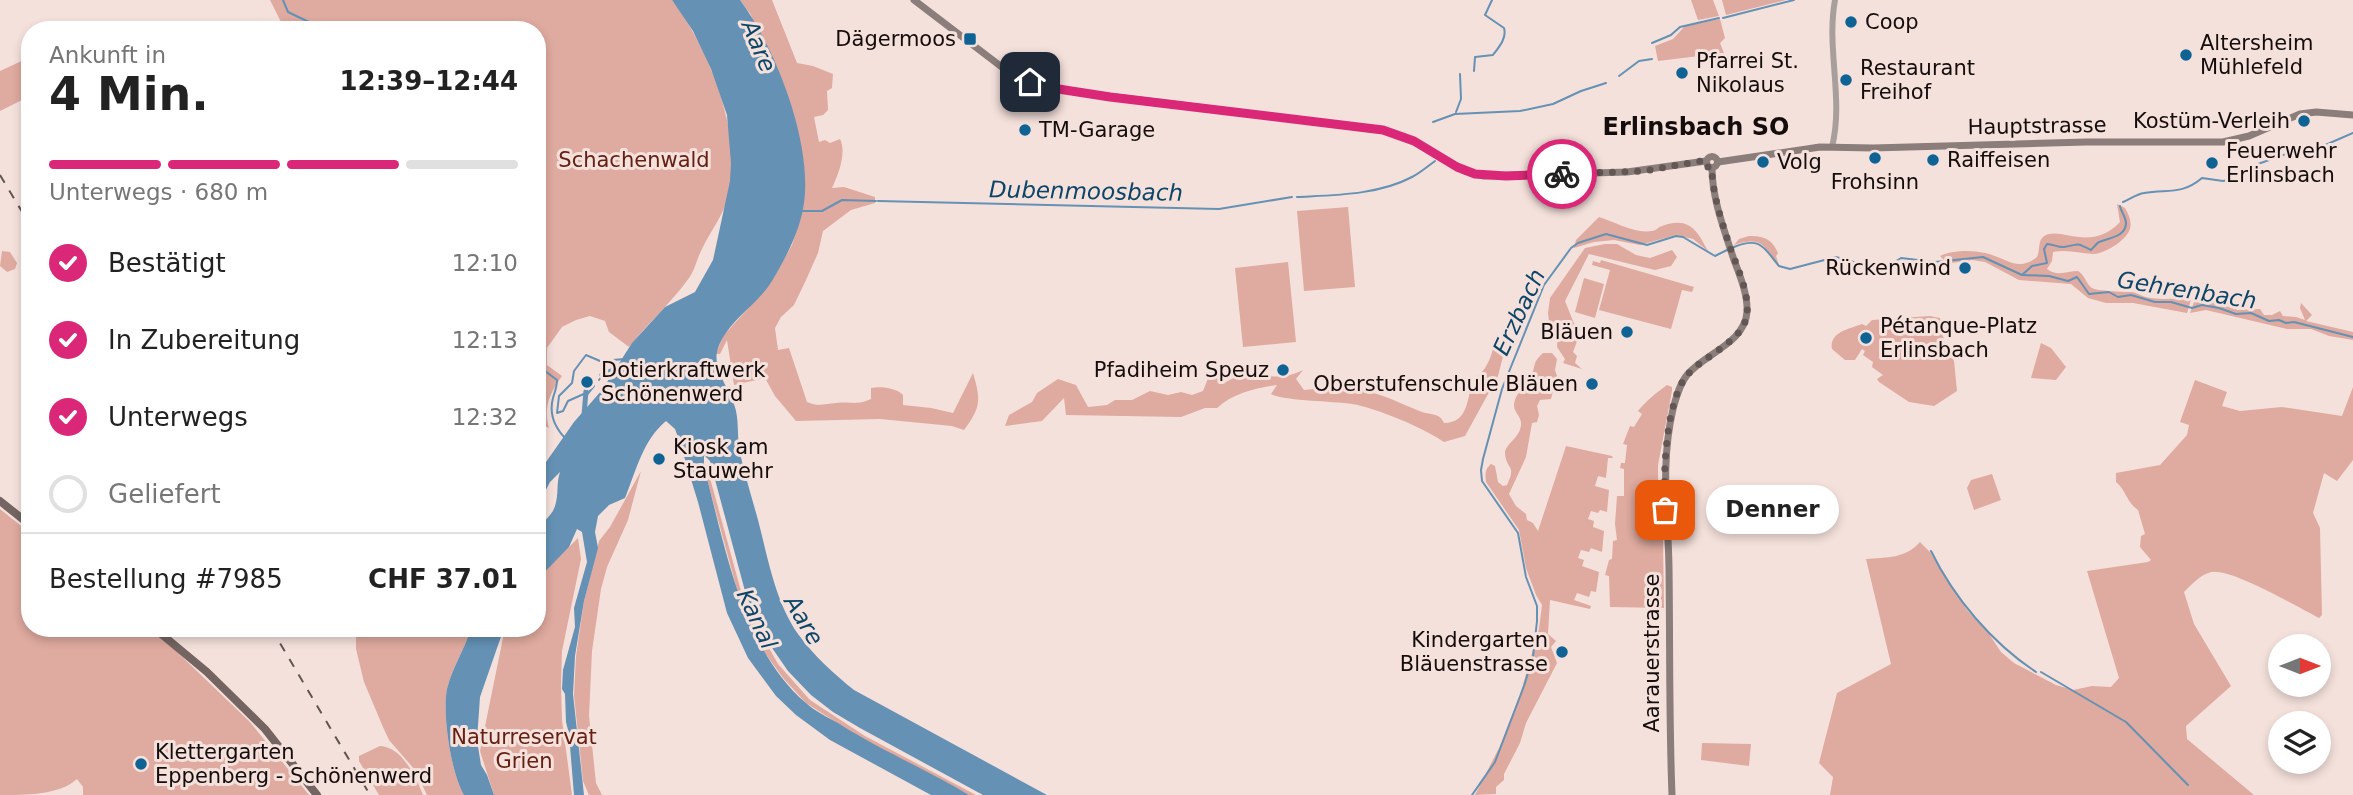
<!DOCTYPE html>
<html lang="de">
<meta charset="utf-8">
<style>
:root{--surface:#fff;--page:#f6f6f6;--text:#222;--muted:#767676;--line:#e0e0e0;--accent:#db2777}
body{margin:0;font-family:"DejaVu Sans",sans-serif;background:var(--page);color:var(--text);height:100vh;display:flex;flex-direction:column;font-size:26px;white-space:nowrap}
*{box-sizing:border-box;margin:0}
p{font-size:23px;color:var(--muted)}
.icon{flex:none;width:38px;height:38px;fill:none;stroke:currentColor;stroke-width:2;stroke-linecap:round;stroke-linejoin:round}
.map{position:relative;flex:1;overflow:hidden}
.sheet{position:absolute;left:21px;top:21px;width:525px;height:616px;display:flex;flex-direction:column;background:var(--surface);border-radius:28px;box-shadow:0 4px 10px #0003}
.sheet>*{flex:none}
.needle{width:46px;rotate:90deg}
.tools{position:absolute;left:2268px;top:634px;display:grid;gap:14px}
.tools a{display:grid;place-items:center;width:63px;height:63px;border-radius:50%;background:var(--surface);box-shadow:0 4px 10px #0003;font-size:35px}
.pin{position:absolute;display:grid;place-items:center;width:60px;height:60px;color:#fff;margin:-30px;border-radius:14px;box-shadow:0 4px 10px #0006}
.courier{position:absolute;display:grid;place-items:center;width:70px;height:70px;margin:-35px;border:5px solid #db2777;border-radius:50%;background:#fff;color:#222;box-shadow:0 2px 9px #0007}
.bubble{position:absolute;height:49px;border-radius:24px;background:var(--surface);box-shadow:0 4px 10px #0003;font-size:23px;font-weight:700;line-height:49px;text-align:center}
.summary em{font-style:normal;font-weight:700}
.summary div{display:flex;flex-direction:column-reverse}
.summary{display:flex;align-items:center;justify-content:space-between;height:119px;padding:0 28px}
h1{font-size:46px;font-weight:700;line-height:52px}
.bar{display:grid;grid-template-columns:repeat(4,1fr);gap:10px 7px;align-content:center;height:84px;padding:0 28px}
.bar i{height:9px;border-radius:5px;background:var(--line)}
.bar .current{background:var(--accent)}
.bar p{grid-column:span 4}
.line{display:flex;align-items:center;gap:18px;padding:0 28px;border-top:2px solid var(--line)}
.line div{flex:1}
ol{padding:0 28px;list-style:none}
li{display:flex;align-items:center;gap:21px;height:77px}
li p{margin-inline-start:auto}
li .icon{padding:7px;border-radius:50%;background:var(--accent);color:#fff;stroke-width:4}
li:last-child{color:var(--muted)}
li i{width:38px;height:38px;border:4px solid var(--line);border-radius:50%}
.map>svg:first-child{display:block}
.green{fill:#dfaa9f}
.water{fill:#6491b4}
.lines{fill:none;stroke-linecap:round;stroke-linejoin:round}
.stream{stroke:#6491b4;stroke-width:2}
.canal{stroke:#6491b4;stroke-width:5}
.tertiary{stroke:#a89f9d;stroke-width:6}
.secondary{stroke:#8a7d7a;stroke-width:7}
.primary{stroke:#746562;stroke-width:8}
.rail{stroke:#605552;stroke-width:2;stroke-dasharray:9 9;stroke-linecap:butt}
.done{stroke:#635755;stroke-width:7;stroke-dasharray:0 12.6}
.route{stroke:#db2777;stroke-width:9}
.poi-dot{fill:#0f6394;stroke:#f5e1dc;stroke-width:2.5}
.labels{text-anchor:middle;stroke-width:6;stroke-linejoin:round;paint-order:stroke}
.poi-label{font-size:21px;fill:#140d0c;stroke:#f5e1dc;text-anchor:start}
.street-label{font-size:21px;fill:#140d0c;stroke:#f5e1dc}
.park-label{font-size:21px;fill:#652013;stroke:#f5e1dc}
.water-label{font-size:23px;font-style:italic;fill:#0c4568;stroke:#f5e1dc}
.quarter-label{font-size:24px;font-weight:bold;fill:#140d0c;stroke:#f5e1dc}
</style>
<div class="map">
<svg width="2353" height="795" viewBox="0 0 2353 795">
<rect width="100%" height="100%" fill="#f5e1dc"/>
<!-- green -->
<g class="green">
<path d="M 270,0 L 672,0 C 709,48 749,146 725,206 C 719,221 709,234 702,249 C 697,258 695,270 689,278 C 671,303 648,323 629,347 L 609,332 L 605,321 L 590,316 L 576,320 L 562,327 L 547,348 L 547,365 L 562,376 C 550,393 543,407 549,428 L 537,423 L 537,30 L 285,30 Z"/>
<path d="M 740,0 L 772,0 L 797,63 L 813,66 L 833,74 L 832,88 L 827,91 L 828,110 L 823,115 L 814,117 L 819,142 L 825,140 L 830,143 L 840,139 C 847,153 838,175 832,188 L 844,187 L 875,197 L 875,203 L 851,210 L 823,231 L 818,253 L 806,280 L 794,305 L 781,317 L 775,328 L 778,350 L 789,348 L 807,402 C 818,407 825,404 836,403 C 851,401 855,406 871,399 L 871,388 C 880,386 897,388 903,395 L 903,405 L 931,408 L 953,413 L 973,373 C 981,400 981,407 964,430 L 952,426 L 880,419 L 796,421 L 775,396 L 765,378 L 734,385 L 727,340 L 720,354 L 716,354 L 723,336 L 770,284 L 792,245 L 803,208 L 751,15 Z"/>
<path d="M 1691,0 L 1713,0 L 1719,16 L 1698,20 Z"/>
<path d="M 1722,0 L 1786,0 L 1726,15 Z"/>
<path d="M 1720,19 L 1725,38 L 1720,43 L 1724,53 L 1658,61 L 1655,46 L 1673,39 L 1685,26 Z"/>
<path d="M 28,58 L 30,62 L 30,96 L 0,111 L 0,71 Z"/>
<path d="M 2117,204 L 2125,208 C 2129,215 2132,222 2130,229 C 2126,241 2104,254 2093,254 C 2079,253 2066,249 2053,252 L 2052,261 L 2047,269 C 2057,277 2068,271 2078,271 C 2085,275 2086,284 2092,288 C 2096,291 2124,292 2131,292 C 2137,292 2141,296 2146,297 C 2161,301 2177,297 2191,300 L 2187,313 L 2133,303 L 2106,303 L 2088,298 L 2071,284 L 2019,280 L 1985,262 L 1972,260 L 1952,263 L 1944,260 L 1940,256 C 1952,250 1972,250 1985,253 C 2005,257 2018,273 2037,257 C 2040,251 2038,241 2043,237 C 2058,224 2090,254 2120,222 Z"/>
<path d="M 1348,207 L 1355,287 L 1304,291 L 1297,211 Z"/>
<path d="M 1599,217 C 1616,222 1634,234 1652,231 C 1658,230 1656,228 1662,226 C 1689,216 1697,230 1708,251 L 1693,239 L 1676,235 L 1640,245 L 1614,240 L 1594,242 L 1574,248 L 1576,240 Z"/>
<path d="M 1749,236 C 1764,236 1772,239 1778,253 L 1776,256 L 1780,268 C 1763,252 1769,234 1734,245 L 1739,239 Z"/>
<path d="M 1605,244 L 1617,244 L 1636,255 L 1650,258 L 1672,250 L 1677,257 L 1671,266 L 1655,270 L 1589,254 L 1565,301 L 1579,336 L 1573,352 L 1577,356 L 1575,363 L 1582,369 L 1563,363 L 1565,359 L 1557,347 L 1558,335 L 1550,329 L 1548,313 L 1550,298 L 1585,248 Z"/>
<path d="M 2,251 L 10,252 L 17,263 L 15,269 L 7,272 L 0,266 Z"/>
<path d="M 1601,260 L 1694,287 L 1692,292 L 1682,290 L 1671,329 L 1599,310 L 1610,270 L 1592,265 L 1593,261 L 1600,263 Z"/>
<path d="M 1288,262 L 1296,342 L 1243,347 L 1235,268 Z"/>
<path d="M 1584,278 L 1604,284 L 1595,318 L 1575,312 Z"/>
<path d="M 2202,301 L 2214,302 L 2219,306 L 2234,307 L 2237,310 L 2260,309 L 2264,315 L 2272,315 L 2280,311 L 2283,316 L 2296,317 L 2305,320 L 2300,308 L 2301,303 L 2312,315 L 2306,321 L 2353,332 L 2353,340 L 2329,336 L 2311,329 L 2287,329 L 2206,310 L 2190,313 L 2194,302 Z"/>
<path d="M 1930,316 L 1940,318 L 1944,341 L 1954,361 L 1957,391 L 1934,406 L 1909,402 L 1879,382 L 1877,379 L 1883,375 L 1872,367 L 1873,362 L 1863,355 L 1865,351 L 1862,349 L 1855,360 L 1845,360 L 1832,349 C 1829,332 1849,329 1862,324 L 1866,326 L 1872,320 Z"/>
<path d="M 1496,336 L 1508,337 L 1498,376 L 1465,436 L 1444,442 C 1426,429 1374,407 1352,404 C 1334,401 1282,401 1271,394 L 1277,385 C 1257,388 1233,393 1217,408 L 1205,408 L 1181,417 L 1066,415 L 1064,398 L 1042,421 L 1005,426 L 1009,415 L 1032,402 L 1037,393 L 1058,379 L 1076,385 L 1088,407 L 1107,405 L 1115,400 L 1132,400 L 1150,391 L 1168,395 L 1181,392 L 1192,395 L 1203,391 L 1211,371 L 1217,369 L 1224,383 L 1247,371 C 1271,376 1280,381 1303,370 L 1296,379 L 1304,390 C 1333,386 1363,387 1391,399 C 1401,403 1411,408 1422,412 C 1431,415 1440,413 1444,423 C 1469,423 1467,397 1473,380 C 1488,371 1493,352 1496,336 Z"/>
<path d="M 2041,343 L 2051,348 L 2066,367 L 2056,380 L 2031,378 Z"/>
<path d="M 1543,353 L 1552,353 L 1557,359 L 1555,370 L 1557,376 L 1551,399 L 1540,400 L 1537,406 L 1539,415 L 1537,422 L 1532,423 L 1526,457 L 1509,494 L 1516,506 L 1526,514 L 1527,520 L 1533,523 L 1538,531 L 1566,446 L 1612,456 L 1613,458 L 1608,458 L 1606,478 L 1598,476 L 1595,486 L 1609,490 L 1607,512 L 1600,510 L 1598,513 L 1591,511 L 1588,519 L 1594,521 L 1593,527 L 1604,531 L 1602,552 L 1591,548 L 1589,552 L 1581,550 L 1578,558 L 1584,560 L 1582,566 L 1599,572 L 1596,592 L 1591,591 L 1589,597 L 1577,593 L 1574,600 L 1591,606 L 1590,609 L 1550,600 L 1548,634 L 1556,641 L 1551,647 L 1557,663 L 1526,723 L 1520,743 L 1504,774 L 1504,780 L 1496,787 L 1496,794 L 1475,795 L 1500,746 L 1520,695 L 1539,629 L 1542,605 L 1536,595 L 1526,568 L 1519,530 L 1486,482 C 1485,474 1485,469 1491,464 L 1495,466 L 1498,482 L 1503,486 L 1507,485 C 1517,464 1506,470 1505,453 C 1505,444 1520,438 1521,425 C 1522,417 1514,413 1514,405 C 1515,391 1527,388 1531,377 C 1536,365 1532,363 1543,353 Z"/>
<path d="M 2195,380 L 2227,392 L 2222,406 L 2240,411 L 2282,407 L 2342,416 L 2353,387 L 2353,460 L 2337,481 L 2324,473 L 2313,513 L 2320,528 L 2322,615 L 2319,618 C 2297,607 2232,568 2211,572 C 2200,575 2192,584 2184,592 L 2194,624 L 2231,686 L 2186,726 L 2187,739 L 2254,795 L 1830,795 L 1833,777 L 1819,763 L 1837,693 L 1891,664 L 1866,559 C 1887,557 1905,559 1920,542 L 1930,552 L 1967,610 L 1989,634 L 2001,652 L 2014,663 L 2056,685 L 2073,690 L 2092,686 L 2111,687 L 2119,678 L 2087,571 L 2148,562 L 2151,560 L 2140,547 L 2141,536 L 2145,534 L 2138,510 C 2127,503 2126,490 2116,482 L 2116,473 L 2160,465 L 2187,435 L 2189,425 L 2180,422 Z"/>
<path d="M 1667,385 L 1672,387 L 1672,391 L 1658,465 L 1658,498 L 1644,499 L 1647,540 L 1663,540 L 1664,608 L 1610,607 L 1609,576 L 1605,575 L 1609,560 L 1612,559 L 1613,541 L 1617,540 L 1615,524 L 1617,496 L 1624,496 L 1624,469 L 1620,468 L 1621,463 L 1625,463 L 1627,445 L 1623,444 L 1630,426 L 1634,427 L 1642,414 L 1638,411 C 1647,400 1656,393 1667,385 Z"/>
<path d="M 641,471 L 628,520 L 607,567 L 601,589 L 592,651 L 589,716 L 596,783 L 602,795 L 589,795 L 583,781 L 574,695 L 576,656 L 584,601 L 599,541 L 610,527 Z"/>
<path d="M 1992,474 L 2001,500 L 1974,510 L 1967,488 L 1971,480 Z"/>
<path d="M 710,478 L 741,591 L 751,616 L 778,664 L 810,700 L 865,736 L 976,795 L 969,795 L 864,740 L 806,703 L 783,678 L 765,653 L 750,625 L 738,593 L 707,479 Z"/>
<path d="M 0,509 L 30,533 L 30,628 L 148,628 L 175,650 L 250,722 L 309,795 L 83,795 L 83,787 L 77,779 C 60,795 26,795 0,795 Z"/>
<path d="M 578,538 L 581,559 L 562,651 L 561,685 L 562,720 L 572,795 L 494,795 L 480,751 L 504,633 L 507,628 L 537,628 L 537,583 L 547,569 Z"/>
<path d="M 356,628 L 471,628 C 465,649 452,668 447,689 C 442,715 451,772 464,795 L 427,795 L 415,770 L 389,740 L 383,727 L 364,682 L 356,649 Z"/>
<path d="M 1702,743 L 1751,744 L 1749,766 L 1701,760 Z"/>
<path d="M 380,746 C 402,747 416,777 423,795 L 379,795 L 359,761 L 359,756 Z"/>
</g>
<!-- water -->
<g class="water">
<path d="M 672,0 L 740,0 C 776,48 815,148 803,209 C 798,235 785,259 772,281 C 757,306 724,323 717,352 C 713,371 733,394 736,411 C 739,425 737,439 740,453 C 745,476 752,498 758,520 C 768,558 775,601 798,634 C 814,656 834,674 854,690 L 1047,795 L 983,795 L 860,728 L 833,712 L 811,695 L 788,671 L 770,645 L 754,615 L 745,591 L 710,461 L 704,455 L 704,467 C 725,545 742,649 806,703 C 815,711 827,717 838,723 C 880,750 926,769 969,795 L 931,795 L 830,740 L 796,715 L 776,696 L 748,658 L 727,613 L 698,502 L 678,437 L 675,429 L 666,421 C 643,440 636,471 625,498 L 609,505 L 598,516 L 595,532 L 598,548 L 584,601 L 575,656 L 573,694 L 584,795 L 574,795 L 569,734 L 566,722 L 565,694 L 562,689 L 563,670 L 575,627 L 574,608 L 587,562 L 582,532 L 577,529 L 569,547 L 537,580 C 537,566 534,547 537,534 C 540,522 552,517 555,506 C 559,494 556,484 560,472 L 550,482 L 537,507 L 537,475 L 574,422 L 602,390 L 632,343 L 665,307 L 695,292 L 713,260 L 730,181 L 731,163 L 727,115 L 711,69 L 693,31 Z"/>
<path d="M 471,628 L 504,628 L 480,697 L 477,740 L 481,765 L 487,775 L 494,795 L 464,795 C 451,773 442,714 447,689 C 452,668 465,649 471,628 Z"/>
</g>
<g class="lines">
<!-- stream -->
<g class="stream">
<path d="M 283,0 L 288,12 L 311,23 L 319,30"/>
<path d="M 1723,18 L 1794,0"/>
<path d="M 1652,43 L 1671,35 L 1680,27 L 1719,18"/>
<path d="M 1474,71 L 1475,57 L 1493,55 C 1499,47 1507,38 1504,28 L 1485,15 L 1492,0"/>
<path d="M 1619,76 L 1639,61 L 1652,59"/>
<path d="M 1456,112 L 1461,99 L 1460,74"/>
<path d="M 1433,122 L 1455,114 L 1520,111 L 1553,104 L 1581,91 L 1606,83"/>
<path d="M 1297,197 C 1335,195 1378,195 1412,177 C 1420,173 1428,166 1435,161"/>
<path d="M 878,201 L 1219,209 L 1292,197"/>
<path d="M 2123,202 C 2130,199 2137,194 2144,193 C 2168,189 2182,195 2202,178 L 2223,181 L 2233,179 L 2258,164 L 2308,146 L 2323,146 L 2353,133"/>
<path d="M 802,211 L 822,211 L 842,200 L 876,201"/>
<path d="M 1734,247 C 1761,236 1764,248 1779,266 L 1790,269 L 1836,257 L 1882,270 L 1901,258 L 1935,262 L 1983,257 L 2022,275 L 2032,266 L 2047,263 L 2044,249 L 2047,244 C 2053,244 2059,248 2064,247 C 2082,244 2074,242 2091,250 C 2093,248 2097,243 2099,242 C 2108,238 2126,237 2126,223 C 2126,217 2121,212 2120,206"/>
<path d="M 2022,275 L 2049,276 L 2068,281 L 2077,277 L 2089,294 L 2109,292 L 2118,297 L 2131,295 L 2155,302 L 2171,302 L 2192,308 L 2202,305 L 2219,308 L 2236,314 L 2251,313 L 2269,321 L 2279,320 L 2286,323 L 2294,322 L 2353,337"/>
<path d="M 537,365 L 557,380 C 557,387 555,391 553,398 C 549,413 554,426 564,437"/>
<path d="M 599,380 L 603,375"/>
<path d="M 586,393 L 568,401 L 563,411 L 557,413 L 559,396 L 572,383 L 574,371 L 586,355 L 600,361 L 625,359"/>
<path d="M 585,397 L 594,386"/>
<path d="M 1931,551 C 1954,598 1992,643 2036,672"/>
<path d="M 2041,672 L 2126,722 L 2188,785"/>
<path d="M 1472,795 L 1495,762 L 1524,686 L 1533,657 L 1537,621 L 1537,606 L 1526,577 L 1518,533 L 1482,481 L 1481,470 L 1483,459 L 1502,389 L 1544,285 L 1571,248 L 1578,243 L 1606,234 L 1647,245 L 1676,236 L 1683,237 L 1715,256 L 1729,249"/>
</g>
<!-- canal -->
<g class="canal">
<path d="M 602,375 L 622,366"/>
<path d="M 584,415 L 586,391"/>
</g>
<!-- tertiary -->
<path class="tertiary" d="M 1832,147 C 1844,99 1826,49 1835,0"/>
<!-- secondary -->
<g class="secondary">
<path d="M 914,0 L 1007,71 L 1029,82 L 1075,92 L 1383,130 L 1414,141 L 1465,171 L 1484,176 L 1627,172 L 1706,161"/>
<circle cx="1712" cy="162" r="5.5"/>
<path d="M 1718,162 L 1820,147 L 1873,148 L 2086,142 L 2223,142 L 2249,136 L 2300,114 L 2316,112 L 2353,115"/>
<path d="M 1672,795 C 1669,719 1670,643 1669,567 C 1668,511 1660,466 1673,409 C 1676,398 1679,385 1687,375 C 1704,354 1745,343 1747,312 C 1748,295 1740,276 1734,260 C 1725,232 1712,199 1712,168"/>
</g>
<!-- primary -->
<g class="primary">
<path d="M 0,501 L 30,525"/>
<path d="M 154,628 L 207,672 L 265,729 L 317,795"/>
</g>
<!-- rail -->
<g class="rail">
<path d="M 0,175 L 30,225"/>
<path d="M 271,628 L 370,795"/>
</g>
</g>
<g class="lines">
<!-- done -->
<path class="done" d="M 1562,174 L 1644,171 L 1701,161 L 1706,161 L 1708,167 L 1712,168 C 1712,192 1721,219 1728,241 C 1735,264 1752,295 1746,319 C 1740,342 1703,357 1688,374 C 1665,400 1663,477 1665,510"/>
<!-- route -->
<path class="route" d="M 1030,82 L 1052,88 L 1110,97 L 1383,130 L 1414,141 L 1457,167 L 1475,174 L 1506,176 L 1562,174"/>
</g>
<!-- markers -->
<g class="poi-dot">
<circle cx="1851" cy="22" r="7"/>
<rect x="963" y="32" width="14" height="14" rx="3.5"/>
<circle cx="2186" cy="55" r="7"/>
<circle cx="1682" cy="73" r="7"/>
<circle cx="1846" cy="80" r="7"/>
<circle cx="2304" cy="121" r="7"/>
<circle cx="1025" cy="130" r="7"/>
<circle cx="1875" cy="158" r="7"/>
<circle cx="1933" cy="160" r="7"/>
<circle cx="1763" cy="162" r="7"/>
<circle cx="2212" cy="163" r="7"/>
<circle cx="1965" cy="268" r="7"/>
<circle cx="1627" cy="332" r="7"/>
<circle cx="1866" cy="338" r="7"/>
<circle cx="1283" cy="370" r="7"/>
<circle cx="587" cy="382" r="7"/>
<circle cx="1592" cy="384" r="7"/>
<circle cx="659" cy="459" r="7"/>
<circle cx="1562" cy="652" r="7"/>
<circle cx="141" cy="764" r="7"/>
</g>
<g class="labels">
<!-- poi labels -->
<g class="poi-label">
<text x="1865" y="29">Coop</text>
<text x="956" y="46" text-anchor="end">Dägermoos</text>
<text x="2200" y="50">Altersheim<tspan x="2200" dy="24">Mühlefeld</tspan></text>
<text x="1696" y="68">Pfarrei St.<tspan x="1696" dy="24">Nikolaus</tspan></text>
<text x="1860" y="75">Restaurant<tspan x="1860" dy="24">Freihof</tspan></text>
<text x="2290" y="128" text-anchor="end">Kostüm-Verleih</text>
<text x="1039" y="137">TM-Garage</text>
<text x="2226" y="158">Feuerwehr<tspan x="2226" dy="24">Erlinsbach</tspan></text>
<text x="1947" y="167">Raiffeisen</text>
<text x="1777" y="169">Volg</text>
<text x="1875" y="189" text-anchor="middle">Frohsinn</text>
<text x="1951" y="275" text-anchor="end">Rückenwind</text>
<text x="1880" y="333">Pétanque-Platz<tspan x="1880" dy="24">Erlinsbach</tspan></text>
<text x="1613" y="339" text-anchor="end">Bläuen</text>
<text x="601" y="377">Dotierkraftwerk<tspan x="601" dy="24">Schönenwerd</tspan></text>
<text x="1269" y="377" text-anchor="end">Pfadiheim Speuz</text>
<text x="1578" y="391" text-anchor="end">Oberstufenschule Bläuen</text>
<text x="673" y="454">Kiosk am<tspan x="673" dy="24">Stauwehr</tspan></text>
<text x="1548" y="647" text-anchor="end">Kindergarten<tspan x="1548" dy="24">Bläuenstrasse</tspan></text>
<text x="155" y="759">Klettergarten<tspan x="155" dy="24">Eppenberg - Schönenwerd</tspan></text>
</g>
<!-- street labels -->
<g class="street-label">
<text transform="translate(2037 126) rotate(-1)" y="7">Hauptstrasse</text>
<text transform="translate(1652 653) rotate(-90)" y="7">Aarauerstrasse</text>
</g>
<!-- park labels -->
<g class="park-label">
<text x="634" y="167">Schachenwald</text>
<text x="524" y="744">Naturreservat<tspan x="524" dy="24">Grien</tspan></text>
</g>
<!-- water labels -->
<g class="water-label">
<text transform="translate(759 46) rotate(67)" y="8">Aare</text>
<text transform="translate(1086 191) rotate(1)" y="8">Dubenmoosbach</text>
<text transform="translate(2187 290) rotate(9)" y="8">Gehrenbach</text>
<text transform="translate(1519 312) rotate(-65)" y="8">Erzbach</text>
<text transform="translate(757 619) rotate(65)" y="8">Kanal</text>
<text transform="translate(804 620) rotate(59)" y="8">Aare</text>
</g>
<!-- quarter labels -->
<g class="quarter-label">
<text x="1696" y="135">Erlinsbach SO</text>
</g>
</g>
</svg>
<div class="tools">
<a><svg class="needle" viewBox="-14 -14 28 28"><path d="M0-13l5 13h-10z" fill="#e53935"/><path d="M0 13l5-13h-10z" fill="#767676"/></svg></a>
<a><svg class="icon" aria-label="layers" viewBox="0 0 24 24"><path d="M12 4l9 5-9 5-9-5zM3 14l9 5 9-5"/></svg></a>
</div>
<div class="pin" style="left:1665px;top:510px;background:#ea580c"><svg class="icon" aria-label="bag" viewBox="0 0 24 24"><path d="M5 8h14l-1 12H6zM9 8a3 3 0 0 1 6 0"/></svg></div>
<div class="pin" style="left:1030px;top:82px;background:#1f2937"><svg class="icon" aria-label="home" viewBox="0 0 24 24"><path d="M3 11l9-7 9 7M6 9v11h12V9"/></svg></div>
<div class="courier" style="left:1562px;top:174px"><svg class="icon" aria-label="bike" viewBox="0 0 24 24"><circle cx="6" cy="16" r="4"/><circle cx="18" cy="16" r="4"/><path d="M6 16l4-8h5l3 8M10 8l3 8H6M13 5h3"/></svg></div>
<div class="bubble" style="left:1706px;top:485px;width:133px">Denner</div>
<section class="sheet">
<div class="summary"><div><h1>4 Min.</h1><p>Ankunft in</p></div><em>12:39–12:44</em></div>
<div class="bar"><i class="current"></i><i class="current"></i><i class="current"></i><i></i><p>Unterwegs · 680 m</p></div>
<ol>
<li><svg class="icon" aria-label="check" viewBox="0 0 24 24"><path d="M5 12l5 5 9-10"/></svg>Bestätigt<p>12:10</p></li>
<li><svg class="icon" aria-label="check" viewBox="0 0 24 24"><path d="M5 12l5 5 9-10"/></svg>In Zubereitung<p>12:13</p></li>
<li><svg class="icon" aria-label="check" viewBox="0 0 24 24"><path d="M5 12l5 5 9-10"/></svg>Unterwegs<p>12:32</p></li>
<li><i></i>Geliefert</li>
</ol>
<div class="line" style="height:91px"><div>Bestellung #7985</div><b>CHF 37.01</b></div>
</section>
</div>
